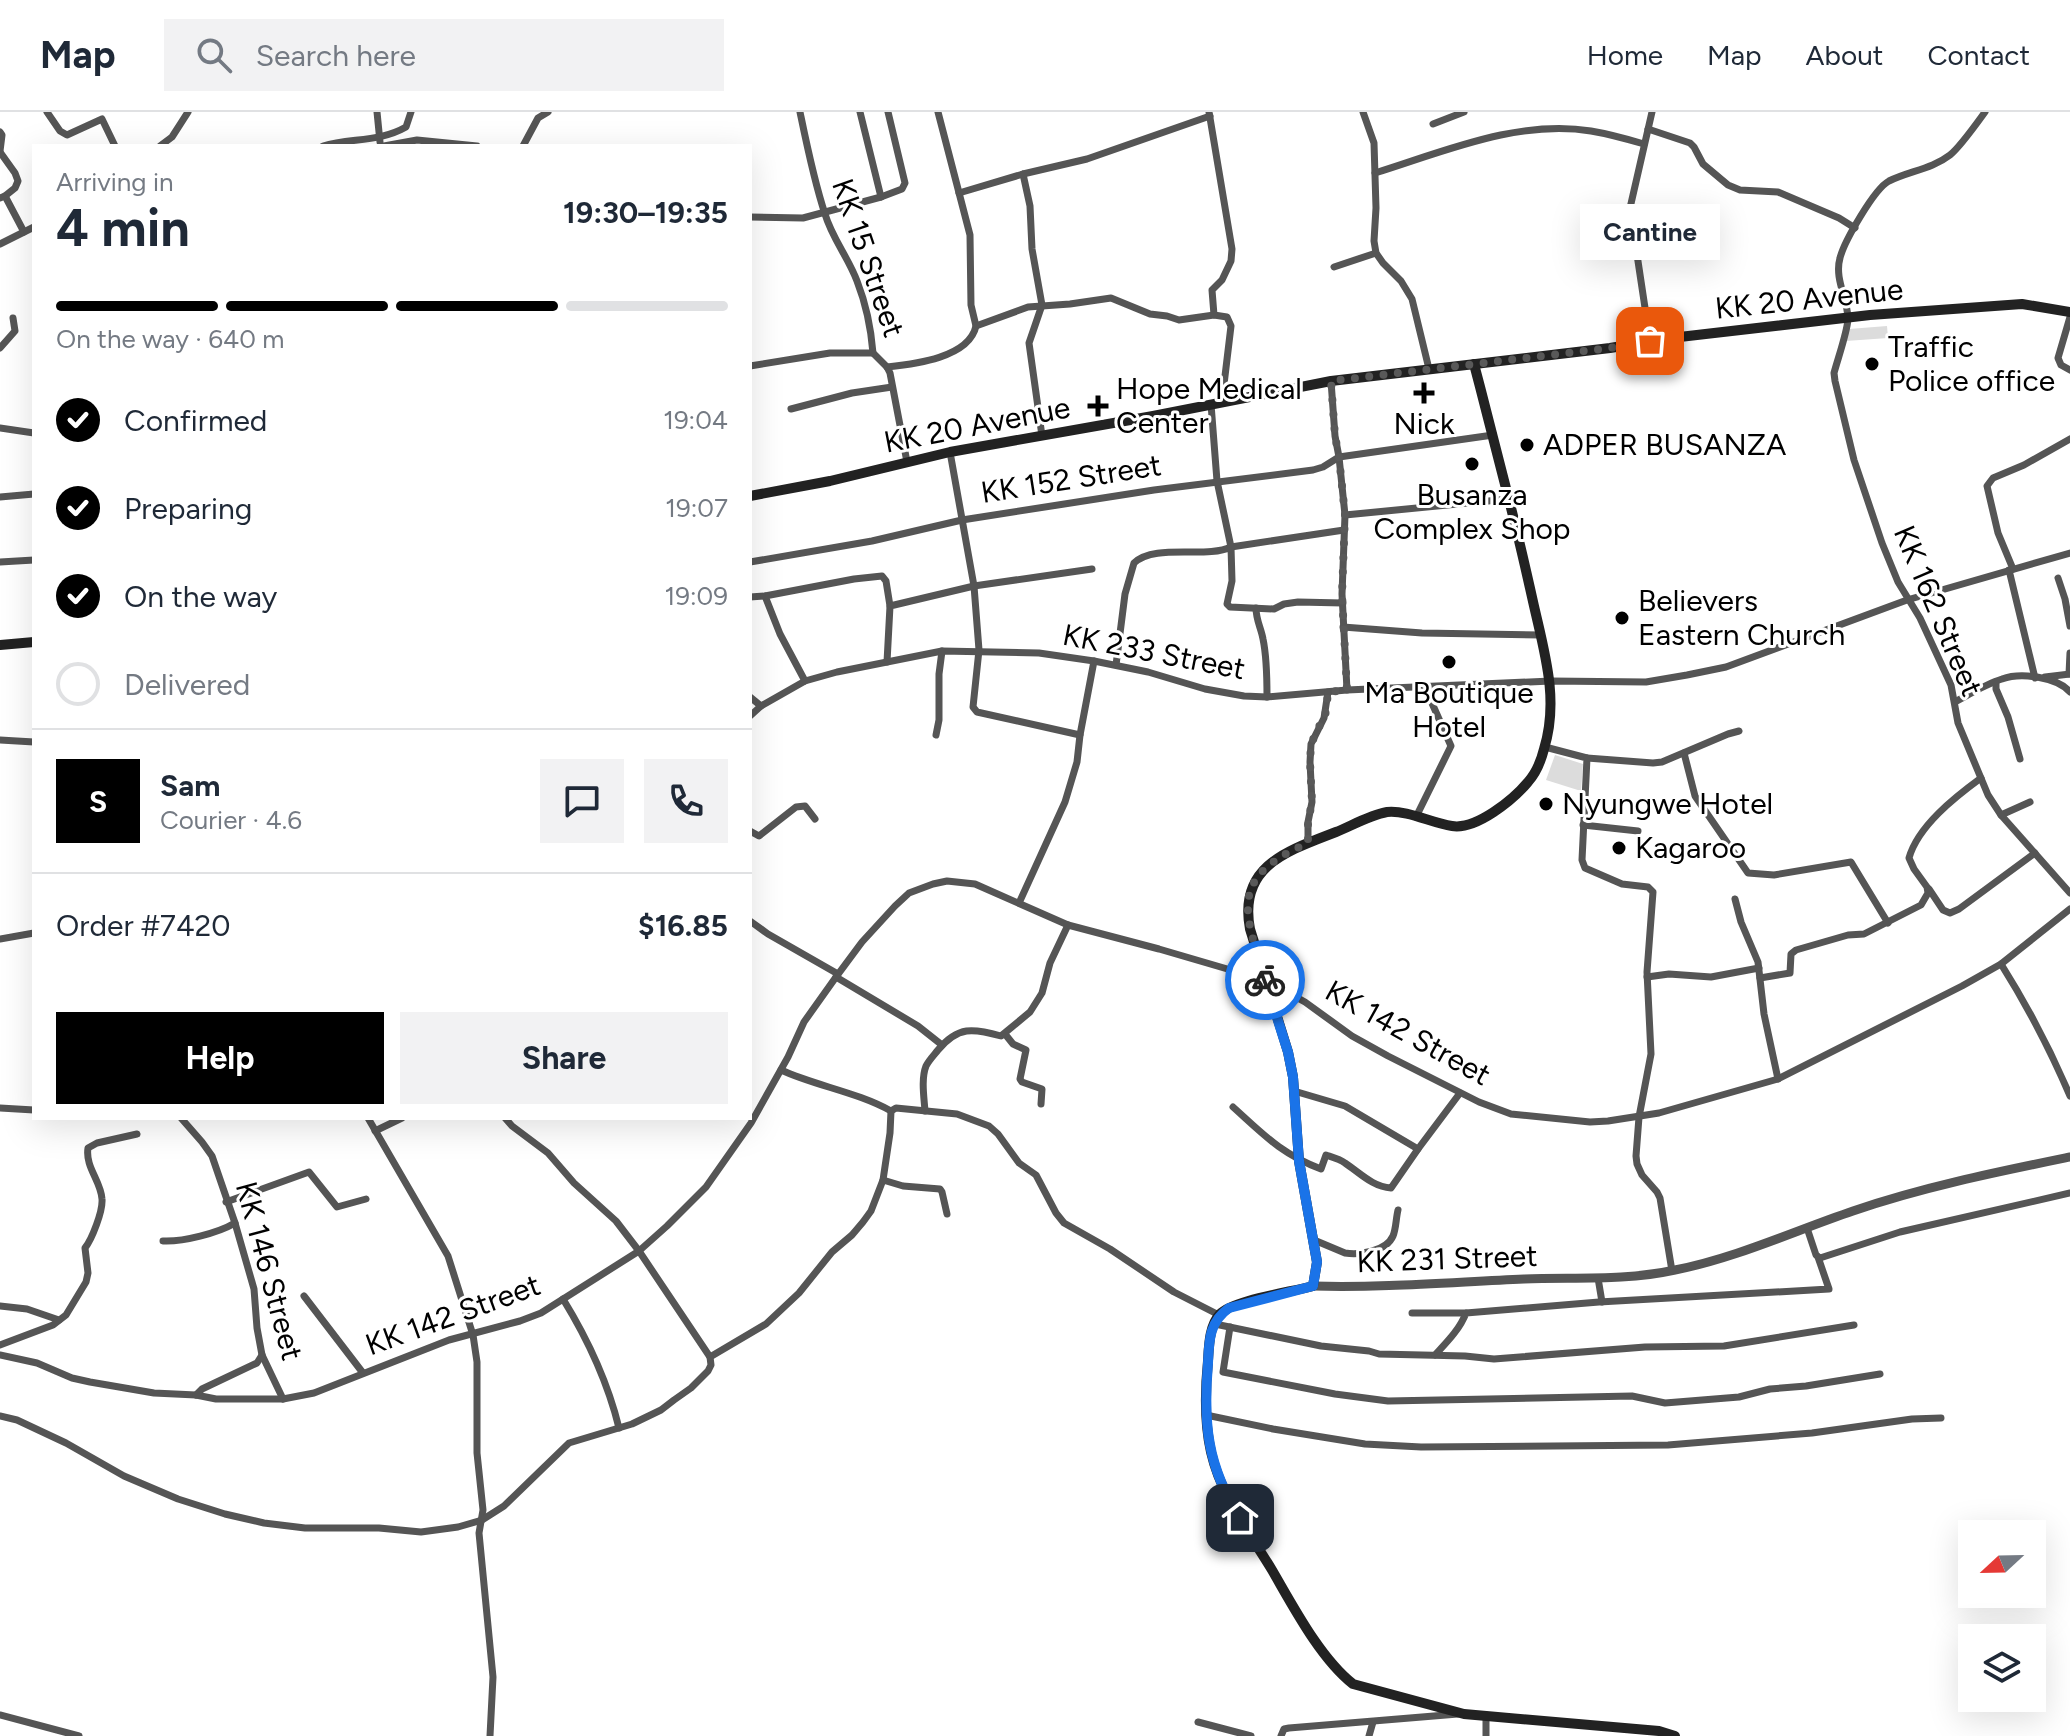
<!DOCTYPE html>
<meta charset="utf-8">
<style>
:root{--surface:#fff;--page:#f2f2f3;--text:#1f2937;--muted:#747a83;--line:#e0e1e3;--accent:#000}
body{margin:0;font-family:Figtree,sans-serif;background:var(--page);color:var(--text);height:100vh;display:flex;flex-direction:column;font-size:30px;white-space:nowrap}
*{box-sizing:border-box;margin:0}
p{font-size:26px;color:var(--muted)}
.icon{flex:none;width:44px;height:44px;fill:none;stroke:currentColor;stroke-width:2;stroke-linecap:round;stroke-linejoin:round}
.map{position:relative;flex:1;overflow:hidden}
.side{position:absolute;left:32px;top:32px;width:720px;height:976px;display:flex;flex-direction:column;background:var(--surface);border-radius:0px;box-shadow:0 8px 32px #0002}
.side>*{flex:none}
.needle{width:52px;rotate:248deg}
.buttons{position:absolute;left:1958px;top:1408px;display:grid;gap:16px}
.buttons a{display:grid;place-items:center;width:88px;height:88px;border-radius:0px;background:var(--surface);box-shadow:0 8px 32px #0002;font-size:40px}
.pin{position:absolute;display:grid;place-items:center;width:68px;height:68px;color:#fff;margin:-34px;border-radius:16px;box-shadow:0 4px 12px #0006}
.courier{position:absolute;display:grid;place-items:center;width:80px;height:80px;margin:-40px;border:6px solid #1a73e8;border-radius:50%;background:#fff;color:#222;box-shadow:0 2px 10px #0007}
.bubble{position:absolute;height:56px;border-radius:0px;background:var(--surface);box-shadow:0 8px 32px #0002;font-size:26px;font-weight:700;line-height:56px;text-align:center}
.headline em{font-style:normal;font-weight:700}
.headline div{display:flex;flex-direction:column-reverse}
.headline{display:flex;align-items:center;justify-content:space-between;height:136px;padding:0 24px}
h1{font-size:52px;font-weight:700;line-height:60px}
.bar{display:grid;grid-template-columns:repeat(4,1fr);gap:12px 8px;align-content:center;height:96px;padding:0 24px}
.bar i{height:10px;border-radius:6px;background:var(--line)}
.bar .current{background:var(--accent)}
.bar p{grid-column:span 4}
.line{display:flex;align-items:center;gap:20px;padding:0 24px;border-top:2px solid var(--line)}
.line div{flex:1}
.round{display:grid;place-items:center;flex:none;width:84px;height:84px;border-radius:0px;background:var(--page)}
ol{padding:0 24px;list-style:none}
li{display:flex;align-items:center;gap:24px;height:88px}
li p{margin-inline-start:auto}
li .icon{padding:8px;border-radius:50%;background:var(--accent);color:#fff;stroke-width:4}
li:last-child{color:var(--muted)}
li i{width:44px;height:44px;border:4px solid var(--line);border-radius:50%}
.cta{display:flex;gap:16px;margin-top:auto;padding:16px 24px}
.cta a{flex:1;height:92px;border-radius:0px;background:var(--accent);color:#fff;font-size:32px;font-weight:700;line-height:92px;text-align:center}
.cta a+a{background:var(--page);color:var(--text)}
header{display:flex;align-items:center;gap:48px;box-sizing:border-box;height:112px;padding:0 40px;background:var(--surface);border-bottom:2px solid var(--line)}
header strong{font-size:38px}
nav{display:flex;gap:44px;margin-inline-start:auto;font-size:28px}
.search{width:560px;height:72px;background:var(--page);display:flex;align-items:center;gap:20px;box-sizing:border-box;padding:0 28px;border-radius:0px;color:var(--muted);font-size:30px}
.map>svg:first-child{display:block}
.green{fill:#dcdcdc}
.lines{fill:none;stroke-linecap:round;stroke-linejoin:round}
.minor{stroke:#555;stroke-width:7}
.tertiary{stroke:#555;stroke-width:9}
.secondary{stroke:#222;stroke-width:10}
.done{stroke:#595959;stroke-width:8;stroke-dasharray:0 14.4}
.route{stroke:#1a73e8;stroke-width:10}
.poi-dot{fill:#000;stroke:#fff;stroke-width:3}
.labels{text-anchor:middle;stroke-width:6;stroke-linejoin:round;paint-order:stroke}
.street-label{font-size:30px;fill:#000;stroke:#fff}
.poi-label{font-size:30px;fill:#000;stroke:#fff;text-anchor:start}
</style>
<header>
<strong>Map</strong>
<div class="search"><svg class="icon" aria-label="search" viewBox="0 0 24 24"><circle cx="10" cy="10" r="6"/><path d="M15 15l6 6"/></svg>Search here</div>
<nav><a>Home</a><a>Map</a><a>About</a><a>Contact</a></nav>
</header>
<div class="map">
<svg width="2070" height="1624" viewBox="0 0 2070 1624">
<rect width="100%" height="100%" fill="#fff"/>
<!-- green -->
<g class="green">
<path d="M 1887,214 L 1888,226 L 1846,229 L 1849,217 Z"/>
<path d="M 1555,643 L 1583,652 L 1581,679 L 1546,668 Z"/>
</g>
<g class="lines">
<!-- minor -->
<g class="minor">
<path d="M 47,0 L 60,19 L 67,23 L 102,7 L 115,34"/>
<path d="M 377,0 L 380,30"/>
<path d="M 800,0 C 807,34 814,69 825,102 C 832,126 848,145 857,169 C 866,192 871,216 873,241 L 887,255 L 890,261 L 907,350"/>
<path d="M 860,0 L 881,85"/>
<path d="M 938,0 L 970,123 L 971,193 L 976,214"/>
<path d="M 1209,0 L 1232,137 L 1231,149 L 1222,168 L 1212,178 L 1214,203 L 1227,205 L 1231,214 L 1222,289"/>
<path d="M 1363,0 L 1374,31 L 1376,96 L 1374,129 L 1376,141 L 1383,151 L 1401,169 L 1412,187 L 1429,257"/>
<path d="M 1985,0 C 1977,11 1960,35 1950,43 C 1932,57 1909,59 1889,69 C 1874,77 1844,130 1840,146 C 1834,167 1848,187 1848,207 C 1847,221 1838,246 1834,261 L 1835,269 L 1854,348 L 1882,431 L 1898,470 L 1920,506 L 1951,573 L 1958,611 L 1988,683 L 2001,703 L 2070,781"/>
<path d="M 1433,12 L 1464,0"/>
<path d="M 1648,17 L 1690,31 L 1694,35 L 1703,52 L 1728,73 L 1740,78 L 1778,80 L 1839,106 L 1855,116"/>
<path d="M 0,20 L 2,23 L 0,39"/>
<path d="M 160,34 L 172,25 L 188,0"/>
<path d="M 323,34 C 351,26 380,30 406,15 L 411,0"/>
<path d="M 384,34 L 417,28 L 477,34"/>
<path d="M 523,34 L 538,6 L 548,0"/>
<path d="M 0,40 L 15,61 L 18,69 L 15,76 L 5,84"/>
<path d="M 1375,61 C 1443,40 1518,7 1591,19 C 1609,22 1627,27 1644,32"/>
<path d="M 1023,62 L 1030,94 L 1032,137 L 1042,193 L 1029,231 L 1042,324"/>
<path d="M 959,81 L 1023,62 L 1087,47 L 1210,4"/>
<path d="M 0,86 L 5,84 L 24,120"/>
<path d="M 750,105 L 803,106 L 881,85 L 902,77 L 905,71 L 888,0"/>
<path d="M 0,132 L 34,115"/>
<path d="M 1334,155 L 1376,141"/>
<path d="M 2070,205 L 2058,246 L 2061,253 L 2070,258"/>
<path d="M 1650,229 L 1630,96 L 1652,0"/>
<path d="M 0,236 L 15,219 L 13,206"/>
<path d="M 750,254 L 830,241 L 873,241"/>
<path d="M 887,255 C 914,252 969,246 976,214 L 1028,195 L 1070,192 L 1111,186 L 1150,202 L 1167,204 L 1179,208 L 1214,203"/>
<path d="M 1331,269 L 1335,324 L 1339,345 L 1345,403 L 1342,482 L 1347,578"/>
<path d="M 1211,292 L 1217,369 L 1231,435 L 1344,418"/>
<path d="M 791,297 L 852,281 L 892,275"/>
<path d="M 0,316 L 34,321"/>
<path d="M 950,340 L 974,474 L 979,538 L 973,595 L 977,600 L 1080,623"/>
<path d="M 0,385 L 34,382"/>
<path d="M 1345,403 L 1509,387"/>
<path d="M 0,450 L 34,448"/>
<path d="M 750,450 L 872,429 L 962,408 L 1154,378 L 1313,358 L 1323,355 L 1339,345 L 1493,323"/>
<path d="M 2013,457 L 1998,421 L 1987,374 L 1993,366 L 2024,353 L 2070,327"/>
<path d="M 2009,458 L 2035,566"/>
<path d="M 2058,466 L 2065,487 L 2070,514"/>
<path d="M 765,484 L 780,522 L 805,569"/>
<path d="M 750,485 L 765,484 L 854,467 L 882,464 L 886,469 L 890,494"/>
<path d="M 1256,496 C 1256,508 1261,516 1263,527 C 1267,546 1267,566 1267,585"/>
<path d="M 1343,515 L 1422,521 L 1541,523"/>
<path d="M 887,550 L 890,494 L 974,474 L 1092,457"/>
<path d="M 1116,553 L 1125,482 L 1134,451 C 1155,431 1206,447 1231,435 L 1232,469 L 1227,492 L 1230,495 L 1274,497 L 1284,492 L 1298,490 L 1343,491"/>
<path d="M 2069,562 L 2070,541"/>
<path d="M 2045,565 L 2070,562"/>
<path d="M 1996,570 L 1996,577 L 2008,605 L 2020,647"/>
<path d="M 750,585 L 761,594"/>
<path d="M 1955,590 C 1970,582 1986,572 2002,567 C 2021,560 2057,565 2070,580"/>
<path d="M 750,604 L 761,594 L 805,569 L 837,560 L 942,539 L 1039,541 L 1094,549 L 1148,560 L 1205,577 L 1244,584 L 1267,585 L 1347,578 L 1551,569 L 1646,570 L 1687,563 L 1726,555 L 1907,488 L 2070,441"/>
<path d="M 936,623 L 939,608 L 939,562 L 942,539"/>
<path d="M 0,628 L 34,630"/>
<path d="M 1545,635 L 1587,646 L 1582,748 L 1585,756 L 1622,772 L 1648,775 L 1653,780 L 1647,860 L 1651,942 L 1639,1005 L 1636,1044 L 1637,1052 L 1642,1063 L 1657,1080 L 1660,1086 L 1672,1159"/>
<path d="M 1684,641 L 1695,684 L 1748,761 L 1774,763 L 1851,750 L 1888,811"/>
<path d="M 1587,646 L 1653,651 L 1662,650 L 1728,622 L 1739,619"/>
<path d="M 2001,703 L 2030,690"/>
<path d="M 1416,705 L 1451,634 L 1431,589 L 1428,574"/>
<path d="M 1583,713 L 1638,719"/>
<path d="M 750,719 L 759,724 L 796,695 L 805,694 L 815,707"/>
<path d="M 1308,731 L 1308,710 L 1312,690 L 1310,650 L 1311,632 L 1324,606 L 1328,580"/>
<path d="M 1929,777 L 1943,798 L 1950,801 L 1959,797 L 2035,741"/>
<path d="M 1735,787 L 1741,810 L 1758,850 L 1764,902 L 1778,967"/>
<path d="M 1019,791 L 1065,690 L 1077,650 L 1080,623 L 1094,549"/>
<path d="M 750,809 L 768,822 L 838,862"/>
<path d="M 0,827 L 34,821"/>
<path d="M 2001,852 C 2028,895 2050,937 2070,984"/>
<path d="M 836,865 L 918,914 L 942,933"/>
<path d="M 1647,865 L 1669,862 L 1711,865 L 1759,856"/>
<path d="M 1760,866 L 1790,861 L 1791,842 L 1796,838 L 1848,823 L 1864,822 L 1921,793 L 1928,781 L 1927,775 L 1914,757 L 1909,746 C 1918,714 1955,685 1981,666"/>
<path d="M 1005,922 L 1013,932 L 1026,938 L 1020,967 L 1022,970 L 1042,977 L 1041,992"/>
<path d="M 781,958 C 816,974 857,980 891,999 L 896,996 L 957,1002 L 989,1014 L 998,1022 L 1019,1051 L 1036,1063 L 1056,1101 L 1064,1111 L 1110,1137 L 1174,1180 L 1219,1203"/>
<path d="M 1294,979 L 1345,994 L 1418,1037 L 1460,981"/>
<path d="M 1233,995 C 1263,1022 1281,1042 1321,1057 L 1326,1043 C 1332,1045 1340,1047 1345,1051 C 1360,1061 1373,1075 1391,1076 L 1418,1037"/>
<path d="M 0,996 L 34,998"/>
<path d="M 925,999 C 924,985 921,967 926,954 C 929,948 934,943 938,938 C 958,914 973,916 1001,924 L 1030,900 L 1042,881 L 1050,851 L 1068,813"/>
<path d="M 181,1006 L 202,1030 L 212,1044 L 235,1111 L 254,1177 L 257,1216 L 262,1243 L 283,1287"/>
<path d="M 368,1006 L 448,1144 L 473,1223 L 477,1250 L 477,1341 L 483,1398 L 479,1421 L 493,1565 L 490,1624"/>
<path d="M 375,1019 L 402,1006"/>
<path d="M 883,1068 L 903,1074 L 940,1077 L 942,1080 L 947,1102"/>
<path d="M 226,1090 L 309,1060 L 337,1095 L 366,1087"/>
<path d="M 1807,1116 L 1816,1143 L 1820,1146 L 1900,1120 L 2070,1081"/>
<path d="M 1314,1128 L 1345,1141 C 1359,1143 1386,1140 1393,1124 C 1396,1117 1396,1106 1398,1098"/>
<path d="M 163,1129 C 183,1130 218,1121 235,1111"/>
<path d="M 1598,1166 L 1602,1190"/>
<path d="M 304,1184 L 363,1261"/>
<path d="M 563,1187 C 587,1226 608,1271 619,1316"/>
<path d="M 0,1194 L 27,1197 L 59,1208"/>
<path d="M 1412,1201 L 1466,1201"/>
<path d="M 1215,1212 L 1321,1234 L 1369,1239 L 1379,1242 L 1465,1244 L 1494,1247 L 1645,1235 L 1724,1234 L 1854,1213"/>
<path d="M 1230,1215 L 1223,1260 L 1335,1282 L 1388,1289 L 1632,1284 L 1665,1291 L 1739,1285 L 1770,1277 L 1806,1274 L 1880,1262"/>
<path d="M 0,1233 L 53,1213 L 66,1203 L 86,1170 L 88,1161 L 85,1136 C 92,1127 103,1099 102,1087 C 101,1069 85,1055 88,1036 L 97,1031 L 137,1022"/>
<path d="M 0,1243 L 37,1251 L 72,1266 L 90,1270 L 154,1281 L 196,1283 L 216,1287 L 283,1287 L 314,1281 L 449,1228 L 520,1209 L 541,1201 L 639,1139 L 667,1114 L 706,1075 L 751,1011 L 788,945 L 804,910 L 836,865 L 862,830 L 895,794 L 909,781 L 933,772 L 947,769 L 975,772 L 1068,813 L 1159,837 L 1265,868 L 1305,890 L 1352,924 L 1388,944 L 1479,990 L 1511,1002 L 1590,1010 L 1608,1009 L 1659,1001 L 1778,967 L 1962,874 L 2001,852 L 2070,797"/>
<path d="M 1435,1243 C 1447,1230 1460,1217 1466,1201 L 1599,1190 L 1829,1177 L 1818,1145"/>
<path d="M 710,1245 L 766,1212 L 799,1181 L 832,1140 L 852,1123 L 863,1110 L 871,1099 L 883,1068 L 890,1021 L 891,999"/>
<path d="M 196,1283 L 202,1277 L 257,1251 L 262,1243"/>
<path d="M 1206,1303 L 1273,1317 L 1365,1332 L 1421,1335 L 1668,1333 L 1812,1321 L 1912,1307 L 1941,1306"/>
<path d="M 0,1304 L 17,1308 L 66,1331 L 124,1364 L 178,1387 L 225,1402 L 264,1411 L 305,1416 L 379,1416 L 421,1420 L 458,1415 L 482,1408 L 504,1394 L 569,1331 L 632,1312 L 661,1298 L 674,1288 L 691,1276 L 708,1259 L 711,1253 L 710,1245 L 639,1139 L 616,1109 L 574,1071 L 548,1041 L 512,1014 L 505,1006"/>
<path d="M 0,1603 L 79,1624"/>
<path d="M 1486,1603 L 1486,1624"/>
<path d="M 1198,1610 L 1251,1624"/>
<path d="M 1281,1624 L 1284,1617 L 1289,1616 L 1458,1602"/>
<path d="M 1369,1624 L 1373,1610"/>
</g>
<!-- tertiary -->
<path class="tertiary" d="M 1313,1174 C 1383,1176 1453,1170 1524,1167 C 1574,1165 1625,1169 1675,1158 C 1736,1146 1794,1119 1853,1099 C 1923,1075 1997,1060 2070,1045"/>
<!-- secondary -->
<g class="secondary">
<path d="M 1474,252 C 1486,297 1497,342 1509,388 C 1518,423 1526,458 1534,494 C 1545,542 1559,589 1544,637 C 1541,649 1536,661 1528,670 C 1513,688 1476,718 1452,714 C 1431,711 1408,698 1387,700 C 1370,703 1351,714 1336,720 C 1287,739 1238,754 1250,817 L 1288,940 L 1293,965 L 1299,1049 L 1317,1150 L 1313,1174 C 1292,1180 1233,1188 1220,1202 C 1209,1214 1209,1234 1208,1249 C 1205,1279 1204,1309 1211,1340 C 1221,1384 1249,1420 1272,1458 C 1293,1494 1320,1546 1353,1572 L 1464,1602 L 1659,1619 L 1675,1624"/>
<path d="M 750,384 L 830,369 L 950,340 L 1153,304 L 1331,269 L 1610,236 L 1671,226 L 1870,203 L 2022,192 L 2070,200"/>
<path d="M 0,533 L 34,530"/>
</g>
</g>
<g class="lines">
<!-- done -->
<path class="done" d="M 1265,868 C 1244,797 1228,766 1308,731 L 1308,710 L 1312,690 L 1310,650 L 1311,632 L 1326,600 L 1328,580 L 1347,578 L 1342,482 L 1345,403 L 1339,345 L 1335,324 L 1331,269 L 1610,236 L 1650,229"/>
<!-- route -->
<path class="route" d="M 1240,1406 C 1207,1354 1203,1311 1208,1251 C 1209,1229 1209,1210 1229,1196 L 1313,1174 L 1317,1150 L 1299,1049 L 1293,965 L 1288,940 L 1265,868"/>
</g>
<!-- markers -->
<g class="poi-dot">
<circle cx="1872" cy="252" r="8"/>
<path d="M1420 269h8v8h8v8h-8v8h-8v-8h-8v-8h8z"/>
<path d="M1094 282h8v8h8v8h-8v8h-8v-8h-8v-8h8z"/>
<circle cx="1527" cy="333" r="8"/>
<circle cx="1472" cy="352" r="8"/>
<circle cx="1622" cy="506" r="8"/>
<circle cx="1449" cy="550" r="8"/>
<circle cx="1546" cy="692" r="8"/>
<circle cx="1619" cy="736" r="8"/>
</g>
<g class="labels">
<!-- street labels -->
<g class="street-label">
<text transform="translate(868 146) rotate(71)" y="10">KK 15 Street</text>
<text transform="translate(1809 187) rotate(-6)" y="10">KK 20 Avenue</text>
<text transform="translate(977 313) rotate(-11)" y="10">KK 20 Avenue</text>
<text transform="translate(1071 367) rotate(-9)" y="10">KK 152 Street</text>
<text transform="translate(1938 499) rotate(67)" y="10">KK 162 Street</text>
<text transform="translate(1154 540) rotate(11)" y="10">KK 233 Street</text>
<text transform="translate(1408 921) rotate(29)" y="10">KK 142 Street</text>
<text transform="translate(1447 1147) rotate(-2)" y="10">KK 231 Street</text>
<text transform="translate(269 1159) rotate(75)" y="10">KK 146 Street</text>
<text transform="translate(453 1203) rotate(-20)" y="10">KK 142 Street</text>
</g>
<!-- poi labels -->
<g class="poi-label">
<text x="1888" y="245">Traffic<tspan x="1888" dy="34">Police office</tspan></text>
<text x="1116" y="287">Hope Medical<tspan x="1116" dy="34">Center</tspan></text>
<text x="1424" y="322" text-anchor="middle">Nick</text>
<text x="1543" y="343">ADPER BUSANZA</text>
<text x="1472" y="393" text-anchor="middle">Busanza<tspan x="1472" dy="34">Complex Shop</tspan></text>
<text x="1638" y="499">Believers<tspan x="1638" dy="34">Eastern Church</tspan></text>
<text x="1449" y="591" text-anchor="middle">Ma Boutique<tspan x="1449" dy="34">Hotel</tspan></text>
<text x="1562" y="702">Nyungwe Hotel</text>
<text x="1635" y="746">Kagaroo</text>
</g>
</g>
</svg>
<div class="buttons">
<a><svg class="needle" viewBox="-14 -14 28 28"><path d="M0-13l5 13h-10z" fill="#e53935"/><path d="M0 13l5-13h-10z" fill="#747a83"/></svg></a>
<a><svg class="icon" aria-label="layers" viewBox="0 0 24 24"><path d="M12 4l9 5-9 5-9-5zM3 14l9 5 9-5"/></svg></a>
</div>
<div class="pin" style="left:1650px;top:229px;background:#ea580c"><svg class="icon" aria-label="bag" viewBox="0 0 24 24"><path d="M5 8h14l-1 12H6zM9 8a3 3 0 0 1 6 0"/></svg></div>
<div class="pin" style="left:1240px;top:1406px;background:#1f2937"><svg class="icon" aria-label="home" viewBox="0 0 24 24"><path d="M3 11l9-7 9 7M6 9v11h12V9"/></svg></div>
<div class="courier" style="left:1265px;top:868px"><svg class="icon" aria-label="bike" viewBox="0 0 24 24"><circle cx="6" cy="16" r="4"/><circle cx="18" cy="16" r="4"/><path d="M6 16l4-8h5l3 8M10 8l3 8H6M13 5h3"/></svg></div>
<div class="bubble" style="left:1580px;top:92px;width:140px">Cantine</div>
<section class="side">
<div class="headline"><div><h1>4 min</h1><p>Arriving in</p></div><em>19:30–19:35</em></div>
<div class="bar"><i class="current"></i><i class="current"></i><i class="current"></i><i></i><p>On the way · 640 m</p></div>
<ol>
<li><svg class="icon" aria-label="check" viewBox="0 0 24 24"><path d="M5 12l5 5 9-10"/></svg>Confirmed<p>19:04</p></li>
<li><svg class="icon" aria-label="check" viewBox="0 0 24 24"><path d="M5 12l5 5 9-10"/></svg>Preparing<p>19:07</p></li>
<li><svg class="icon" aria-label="check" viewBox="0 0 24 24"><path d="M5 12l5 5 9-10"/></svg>On the way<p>19:09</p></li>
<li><i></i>Delivered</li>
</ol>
<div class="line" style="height:144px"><b class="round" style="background:var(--accent);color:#fff">S</b><div><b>Sam</b><p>Courier · 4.6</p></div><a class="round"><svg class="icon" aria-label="chat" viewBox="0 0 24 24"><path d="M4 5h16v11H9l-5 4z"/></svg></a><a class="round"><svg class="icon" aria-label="phone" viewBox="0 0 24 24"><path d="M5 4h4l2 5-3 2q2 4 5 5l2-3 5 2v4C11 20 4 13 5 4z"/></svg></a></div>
<div class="line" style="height:104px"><div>Order #7420</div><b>$16.85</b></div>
<div class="cta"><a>Help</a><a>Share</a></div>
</section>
</div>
